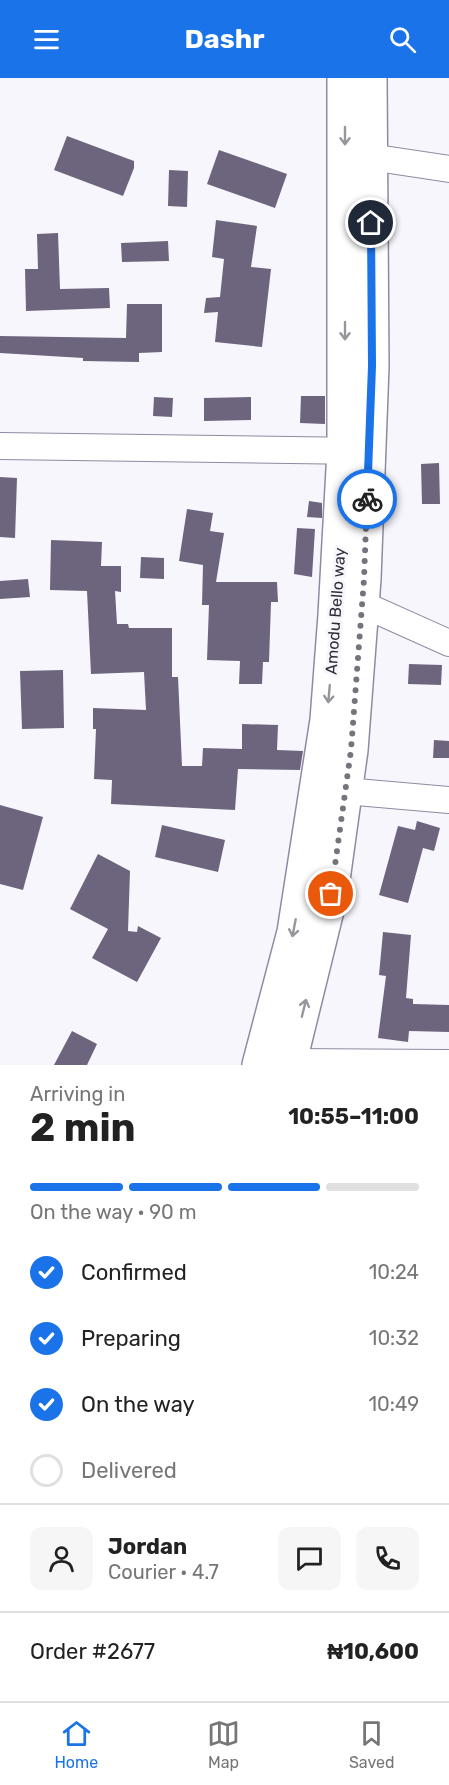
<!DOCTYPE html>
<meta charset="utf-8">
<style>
:root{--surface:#fff;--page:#f6f6f6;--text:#222;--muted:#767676;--line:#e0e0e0;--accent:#1a73e8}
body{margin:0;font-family:Rubik,sans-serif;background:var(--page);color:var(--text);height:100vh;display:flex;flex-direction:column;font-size:22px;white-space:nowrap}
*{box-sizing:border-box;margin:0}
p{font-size:20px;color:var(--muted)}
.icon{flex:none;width:33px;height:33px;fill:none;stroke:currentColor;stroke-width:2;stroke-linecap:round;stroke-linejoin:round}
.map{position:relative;height:987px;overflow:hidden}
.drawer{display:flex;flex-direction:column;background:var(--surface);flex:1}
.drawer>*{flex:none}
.pin{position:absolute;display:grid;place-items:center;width:51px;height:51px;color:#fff;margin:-26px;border:3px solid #fff;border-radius:50%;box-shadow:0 2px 6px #0007}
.courier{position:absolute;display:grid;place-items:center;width:60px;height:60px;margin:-30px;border:4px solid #1a73e8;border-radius:50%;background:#fff;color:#222;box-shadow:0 2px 8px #0007}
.summary em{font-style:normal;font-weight:700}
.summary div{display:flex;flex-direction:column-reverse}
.summary{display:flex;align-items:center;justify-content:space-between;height:102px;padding:0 30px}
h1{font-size:39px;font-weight:700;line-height:45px}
.bar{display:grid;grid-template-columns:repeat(4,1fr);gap:9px 6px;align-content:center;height:72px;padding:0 30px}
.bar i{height:8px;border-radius:4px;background:var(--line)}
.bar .selected{background:var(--accent)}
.bar p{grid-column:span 4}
.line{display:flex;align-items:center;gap:15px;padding:0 30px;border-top:2px solid var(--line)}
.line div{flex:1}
.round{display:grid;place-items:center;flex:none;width:63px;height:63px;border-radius:12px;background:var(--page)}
ol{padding:0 30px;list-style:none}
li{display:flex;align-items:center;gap:18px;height:66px}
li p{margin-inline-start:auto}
li .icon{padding:6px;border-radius:50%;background:var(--accent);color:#fff;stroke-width:4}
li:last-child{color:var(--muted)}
li i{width:33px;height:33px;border:3px solid var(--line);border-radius:50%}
header{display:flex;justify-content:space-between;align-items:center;height:78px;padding:0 30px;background:var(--accent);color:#fff;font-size:27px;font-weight:700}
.tab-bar{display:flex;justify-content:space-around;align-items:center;height:84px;border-top:2px solid var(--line);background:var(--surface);font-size:16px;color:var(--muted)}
.tab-bar a{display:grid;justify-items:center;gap:3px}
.tab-bar .selected{color:var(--accent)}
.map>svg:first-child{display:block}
.building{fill:#6c657d}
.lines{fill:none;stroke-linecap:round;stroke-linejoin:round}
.minor-casing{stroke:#9089a3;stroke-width:28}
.major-casing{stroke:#9089a3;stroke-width:36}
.minor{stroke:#fff;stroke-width:26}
.major{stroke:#fff;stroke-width:33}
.oneway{stroke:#97969b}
.done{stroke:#75737c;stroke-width:6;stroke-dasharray:0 10.8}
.route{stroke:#1a73e8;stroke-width:8}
.labels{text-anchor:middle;stroke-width:6;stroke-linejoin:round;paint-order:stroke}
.street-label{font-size:16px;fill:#2f2c37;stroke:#f7f6fc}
</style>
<header><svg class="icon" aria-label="menu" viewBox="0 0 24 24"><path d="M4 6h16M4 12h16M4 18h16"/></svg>Dashr<svg class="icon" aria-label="search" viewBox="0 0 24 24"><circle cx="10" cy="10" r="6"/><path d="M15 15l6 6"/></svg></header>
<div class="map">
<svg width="449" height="987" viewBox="0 0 449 987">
<rect width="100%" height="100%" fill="#f7f6fc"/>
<!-- building -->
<g class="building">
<path d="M 67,58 L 134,83 L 134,90 L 123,118 L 54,92 Z"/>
<path d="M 219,72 L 287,96 L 275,130 L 207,106 Z"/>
<path d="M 169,92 L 188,93 L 187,129 L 168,128 Z"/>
<path d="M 216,142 L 257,148 L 251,189 L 271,191 L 262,269 L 215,264 L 218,234 L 204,235 L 206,220 L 220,219 L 224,181 L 212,179 Z"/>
<path d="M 58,155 L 60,211 L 109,210 L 110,230 L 26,233 L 25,191 L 38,191 L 37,156 Z"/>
<path d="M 168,163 L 169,183 L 122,184 L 121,165 Z"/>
<path d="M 127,226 L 162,226 L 162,274 L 139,275 L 139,284 L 83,283 L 83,280 L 0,275 L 0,258 L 126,260 Z"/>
<path d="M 301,318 L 325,318 L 325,346 L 300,345 Z"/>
<path d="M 154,319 L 173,320 L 172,339 L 153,338 Z"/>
<path d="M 251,319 L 251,342 L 204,343 L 204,320 Z"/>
<path d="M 439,385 L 440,426 L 422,426 L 421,386 Z"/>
<path d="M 0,399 L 17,400 L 15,460 L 0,459 Z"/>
<path d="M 309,423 L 322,425 L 322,440 L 307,439 Z"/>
<path d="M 187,431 L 213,435 L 210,453 L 224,455 L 216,504 L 277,504 L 278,524 L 271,524 L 269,584 L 263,584 L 262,606 L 239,606 L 240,583 L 207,582 L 209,527 L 202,527 L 203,487 L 179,483 Z"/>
<path d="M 297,450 L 315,451 L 312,499 L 294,496 Z"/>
<path d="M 51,462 L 102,464 L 101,488 L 121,488 L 121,514 L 115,513 L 117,546 L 128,546 L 129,550 L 172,550 L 172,599 L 178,599 L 182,688 L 202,688 L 203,670 L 242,671 L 242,646 L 278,647 L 277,672 L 303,673 L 300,692 L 238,691 L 235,732 L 111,726 L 112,702 L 94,701 L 96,651 L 93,651 L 93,630 L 146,632 L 144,594 L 91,596 L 87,513 L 50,512 Z"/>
<path d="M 141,479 L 164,480 L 164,501 L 140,500 Z"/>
<path d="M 28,501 L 30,519 L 0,521 L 0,503 Z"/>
<path d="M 409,586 L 442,587 L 441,607 L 408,606 Z"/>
<path d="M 63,592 L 64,650 L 22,651 L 20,593 Z"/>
<path d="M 434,662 L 449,663 L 449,680 L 433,680 Z"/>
<path d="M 0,727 L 43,739 L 23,812 L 0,806 Z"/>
<path d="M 417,743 L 440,750 L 434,773 L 423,770 L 408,825 L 379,817 L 398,748 L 415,752 Z"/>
<path d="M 162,747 L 225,762 L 218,794 L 155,779 Z"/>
<path d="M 98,776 L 130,793 L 128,853 L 137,854 L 138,848 L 161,860 L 137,904 L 92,880 L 108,851 L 70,831 Z"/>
<path d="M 383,854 L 411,857 L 406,920 L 413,921 L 413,926 L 449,927 L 449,954 L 409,953 L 408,964 L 378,960 L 386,898 L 379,897 Z"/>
<path d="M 72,953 L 97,966 L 87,987 L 54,987 Z"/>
</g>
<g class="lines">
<defs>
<g id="minor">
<path d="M 370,79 L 449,91"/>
<path d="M 0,368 L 363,373"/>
<path d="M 362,526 L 449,565"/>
<path d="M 345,713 L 449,722"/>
<path d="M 290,984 L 449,985"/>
</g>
<g id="major">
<path d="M 259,987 L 294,854 L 327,642 L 335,537 L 344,373 L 344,0"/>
<path d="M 289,987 L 331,816 L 351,672 L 364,501 L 372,288 L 370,0"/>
</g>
</defs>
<!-- minor casing -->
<use href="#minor" class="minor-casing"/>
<!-- major casing -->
<use href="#major" class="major-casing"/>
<!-- minor -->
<use href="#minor" class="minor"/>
<!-- major -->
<use href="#major" class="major"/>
</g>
<!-- one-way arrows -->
<defs><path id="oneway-shaft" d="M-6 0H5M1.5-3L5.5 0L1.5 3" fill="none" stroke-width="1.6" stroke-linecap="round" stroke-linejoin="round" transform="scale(1.5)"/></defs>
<g class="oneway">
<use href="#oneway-shaft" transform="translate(345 58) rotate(90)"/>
<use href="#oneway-shaft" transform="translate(345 253) rotate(90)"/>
<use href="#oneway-shaft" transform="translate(329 616) rotate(95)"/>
<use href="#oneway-shaft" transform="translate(294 850) rotate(101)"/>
<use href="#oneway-shaft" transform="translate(304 930) rotate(-76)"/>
</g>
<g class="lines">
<!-- done -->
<path class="done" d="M 331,816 L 351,672 L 364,501 L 367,421"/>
<!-- route -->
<path class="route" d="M 367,421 L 372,288 L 371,145"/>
</g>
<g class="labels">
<!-- street labels -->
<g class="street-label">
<text transform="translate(335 533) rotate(-86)" y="6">Amodu Bello way</text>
</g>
</g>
</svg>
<div class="pin" style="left:331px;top:816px;background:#ea580c"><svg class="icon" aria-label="bag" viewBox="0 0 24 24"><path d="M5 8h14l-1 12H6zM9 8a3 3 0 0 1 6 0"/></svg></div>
<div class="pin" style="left:371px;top:145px;background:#1f2937"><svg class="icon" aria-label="home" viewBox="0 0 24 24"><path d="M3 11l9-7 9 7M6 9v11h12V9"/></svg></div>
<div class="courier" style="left:367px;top:421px"><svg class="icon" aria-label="bike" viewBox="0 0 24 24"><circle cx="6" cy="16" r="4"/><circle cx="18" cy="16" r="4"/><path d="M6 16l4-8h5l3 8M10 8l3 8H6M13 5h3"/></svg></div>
</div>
<section class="drawer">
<div class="summary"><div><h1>2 min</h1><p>Arriving in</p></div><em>10:55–11:00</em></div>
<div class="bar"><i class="selected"></i><i class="selected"></i><i class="selected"></i><i></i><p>On the way · 90 m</p></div>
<ol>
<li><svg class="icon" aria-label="check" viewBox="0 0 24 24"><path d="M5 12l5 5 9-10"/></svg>Confirmed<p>10:24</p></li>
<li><svg class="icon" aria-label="check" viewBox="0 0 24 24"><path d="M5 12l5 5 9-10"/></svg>Preparing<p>10:32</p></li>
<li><svg class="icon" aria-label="check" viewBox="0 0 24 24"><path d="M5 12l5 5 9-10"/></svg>On the way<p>10:49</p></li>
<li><i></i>Delivered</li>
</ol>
<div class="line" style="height:108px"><a class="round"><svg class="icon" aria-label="person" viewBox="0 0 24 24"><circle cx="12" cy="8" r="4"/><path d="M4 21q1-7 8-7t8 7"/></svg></a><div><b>Jordan</b><p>Courier · 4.7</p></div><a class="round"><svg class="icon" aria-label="chat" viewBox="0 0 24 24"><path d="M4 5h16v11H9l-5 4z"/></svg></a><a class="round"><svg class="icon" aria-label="phone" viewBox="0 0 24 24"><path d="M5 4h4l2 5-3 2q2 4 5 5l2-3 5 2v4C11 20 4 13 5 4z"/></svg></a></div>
<div class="line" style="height:78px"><div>Order #2677</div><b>₦10,600</b></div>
</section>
<nav class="tab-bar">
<a class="selected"><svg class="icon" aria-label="home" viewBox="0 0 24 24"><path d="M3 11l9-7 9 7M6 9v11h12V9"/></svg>Home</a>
<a><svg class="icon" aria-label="map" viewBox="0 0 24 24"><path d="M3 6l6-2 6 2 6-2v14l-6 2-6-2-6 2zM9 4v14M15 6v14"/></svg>Map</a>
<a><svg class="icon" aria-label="saved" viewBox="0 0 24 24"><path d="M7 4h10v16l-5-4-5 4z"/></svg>Saved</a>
</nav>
